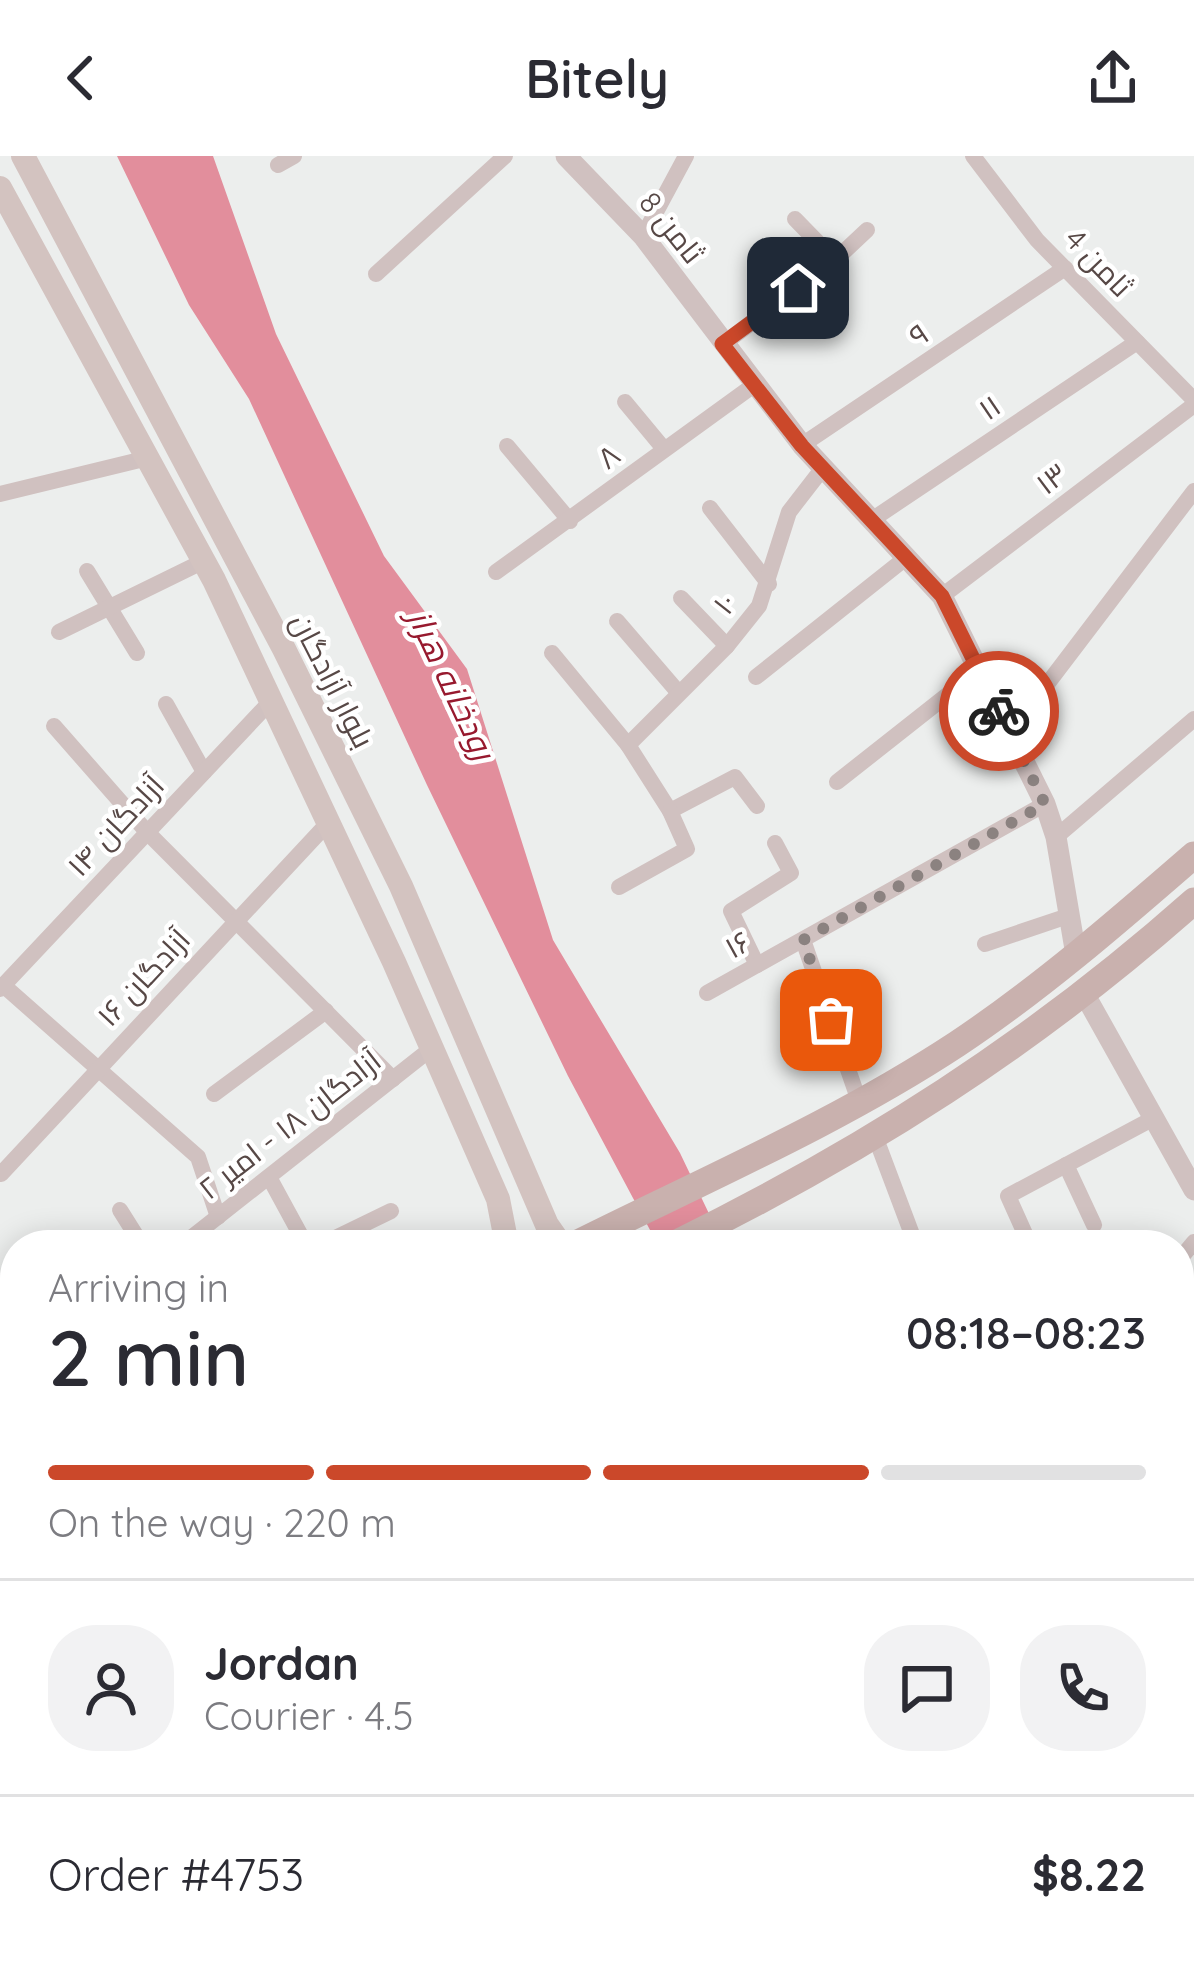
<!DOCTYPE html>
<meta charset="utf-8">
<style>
:root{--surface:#fff;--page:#f2f2f3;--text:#2b2b33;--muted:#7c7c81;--line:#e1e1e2;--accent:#cb482a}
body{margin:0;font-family:Quicksand,Cairo,sans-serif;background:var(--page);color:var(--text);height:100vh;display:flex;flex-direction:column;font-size:45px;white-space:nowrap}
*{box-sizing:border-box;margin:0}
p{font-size:39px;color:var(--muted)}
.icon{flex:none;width:66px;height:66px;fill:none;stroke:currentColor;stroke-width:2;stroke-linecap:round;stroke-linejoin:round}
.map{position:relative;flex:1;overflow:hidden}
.details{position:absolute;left:0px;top:1074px;width:1194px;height:744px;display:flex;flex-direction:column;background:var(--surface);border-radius:48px 48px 0 0;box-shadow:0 6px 30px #0003}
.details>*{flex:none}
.pin{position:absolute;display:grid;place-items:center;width:102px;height:102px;color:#fff;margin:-51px;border-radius:24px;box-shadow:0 6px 18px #0006}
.courier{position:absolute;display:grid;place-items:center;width:120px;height:120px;margin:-60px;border:9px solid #cb482a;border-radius:50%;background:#fff;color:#222;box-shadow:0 3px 15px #0007}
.head em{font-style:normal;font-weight:600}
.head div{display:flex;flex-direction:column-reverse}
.head{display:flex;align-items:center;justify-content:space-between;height:204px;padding:0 48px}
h1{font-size:78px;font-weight:600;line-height:90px}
.bar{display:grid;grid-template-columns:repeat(4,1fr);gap:18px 12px;align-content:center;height:144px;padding:0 48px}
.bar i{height:15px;border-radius:9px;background:var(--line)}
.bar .selected{background:var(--accent)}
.bar p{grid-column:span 4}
.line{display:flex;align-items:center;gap:30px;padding:0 48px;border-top:3px solid var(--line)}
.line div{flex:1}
.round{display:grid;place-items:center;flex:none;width:126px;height:126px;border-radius:48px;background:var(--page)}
header{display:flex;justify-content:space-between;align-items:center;height:156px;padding:0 48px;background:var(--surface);font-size:54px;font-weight:600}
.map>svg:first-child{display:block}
.water{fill:#e28e9c}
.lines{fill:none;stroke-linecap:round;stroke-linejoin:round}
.minor{stroke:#d0c1c0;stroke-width:16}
.tertiary{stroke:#d0c1c0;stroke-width:21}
.secondary{stroke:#d3c3c0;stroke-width:24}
.primary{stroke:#c9b1ae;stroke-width:27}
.done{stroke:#8b8280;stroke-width:12;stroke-dasharray:0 21.6}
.route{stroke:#cb482a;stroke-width:15}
.labels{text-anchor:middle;stroke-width:9;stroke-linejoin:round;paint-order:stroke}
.street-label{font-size:30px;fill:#574846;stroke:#fff}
.water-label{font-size:33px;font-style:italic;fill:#97192e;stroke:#fff}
</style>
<header><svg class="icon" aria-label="back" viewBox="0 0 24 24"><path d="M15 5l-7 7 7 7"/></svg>Bitely<svg class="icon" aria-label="share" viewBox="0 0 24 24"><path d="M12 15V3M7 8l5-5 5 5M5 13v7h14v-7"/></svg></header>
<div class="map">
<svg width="1194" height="1818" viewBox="0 0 1194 1818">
<rect width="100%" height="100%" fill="#eceeed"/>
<!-- water -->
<path class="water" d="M 117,0 L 213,0 L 276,178 L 384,400 L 467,513 L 553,784 L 680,997 L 724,1089 L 658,1089 L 568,920 L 427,629 L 249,243 L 189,149 Z"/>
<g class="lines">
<!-- minor -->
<g class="minor">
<path d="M 973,0 L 1037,84 L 1194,244"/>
<path d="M 278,9 L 294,0"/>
<path d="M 795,63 L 835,104"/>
<path d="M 643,80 L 686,0"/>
<path d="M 376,118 L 505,0"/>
<path d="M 723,188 L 835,104 L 867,74"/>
<path d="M 625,246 L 664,293"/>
<path d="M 802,289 L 1065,112"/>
<path d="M 507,290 L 570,365"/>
<path d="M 0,338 L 148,302"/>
<path d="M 710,352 L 769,428"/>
<path d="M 873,363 L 1137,186"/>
<path d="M 87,415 L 137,497"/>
<path d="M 496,416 L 754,229"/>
<path d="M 942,440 L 1194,249"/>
<path d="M 681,442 L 727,490"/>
<path d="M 617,465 L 678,536"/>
<path d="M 59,476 L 204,405"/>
<path d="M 552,497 L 628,589 L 670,655 L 735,621 L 757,650"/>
<path d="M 756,521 L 907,401"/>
<path d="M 166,548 L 204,616"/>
<path d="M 54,570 L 147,676 L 393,923"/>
<path d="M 1010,577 L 1194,335"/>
<path d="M 628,589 L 727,490 L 759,450 L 789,356 L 823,312"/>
<path d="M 837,626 L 979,514"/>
<path d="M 1056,681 L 1194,563"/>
<path d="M 619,731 L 687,693 L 670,655"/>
<path d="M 803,784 L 859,945"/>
<path d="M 985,788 L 1068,760"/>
<path d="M 757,809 L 731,755 L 791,717 L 775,687"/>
<path d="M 3,829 L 198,1001 L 218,1061"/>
<path d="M 0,833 L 272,544"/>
<path d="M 707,837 L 1045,648"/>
<path d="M 214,938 L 326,855"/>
<path d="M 875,980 L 916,1089"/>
<path d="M 1066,1009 L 1094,1069"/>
<path d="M 1,1018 L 329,666"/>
<path d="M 269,1021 L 306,1089"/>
<path d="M 120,1054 L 142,1089"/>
<path d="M 182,1089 L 432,892"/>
<path d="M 321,1089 L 391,1055"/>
<path d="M 1030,1089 L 1008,1040 L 1154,962"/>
<path d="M 1179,1104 L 1194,1086"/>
<path d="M 0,1178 L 15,1192"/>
<path d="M 1179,1240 L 1194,1266"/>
<path d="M 0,1244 L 15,1227"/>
<path d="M 1179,1286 L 1194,1269"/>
<path d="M 1179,1354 L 1183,1357"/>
<path d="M 1179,1484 L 1194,1470"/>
<path d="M 0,1548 L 15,1540"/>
<path d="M 1179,1609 L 1194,1594"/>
<path d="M 0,1701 L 15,1694"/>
<path d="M 447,1818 L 449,1818"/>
</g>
<!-- tertiary -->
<g class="tertiary">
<path d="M 566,0 L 643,80 L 802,289 L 942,440 L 1045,648 L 1056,681 L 1076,799"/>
<path d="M 1085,839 L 1194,1034"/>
</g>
<!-- secondary -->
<g class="secondary">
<path d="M 23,0 L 284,493 L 401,730 L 547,1069 L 561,1089"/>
<path d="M 0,32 L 214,424 L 394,806 L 498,1043 L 507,1089"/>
<path d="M 911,1803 L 921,1818"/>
<path d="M 957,1803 L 966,1818"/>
</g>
<!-- primary -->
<g class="primary">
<path d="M 574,1089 C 702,1025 837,967 957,888 C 1041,832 1118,765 1194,699"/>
<path d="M 673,1089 C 866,994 1033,888 1194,745"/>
<path d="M 0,1395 L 15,1388"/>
<path d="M 0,1433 L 15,1425"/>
</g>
</g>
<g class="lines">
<!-- done -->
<path class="done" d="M 831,864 L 803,784 L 1045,648 L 999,555"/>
<!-- route -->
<path class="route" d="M 798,132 L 722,188 L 802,290 L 942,440 L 999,555"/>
</g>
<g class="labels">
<!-- street labels -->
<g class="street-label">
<text transform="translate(671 72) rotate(51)" y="10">ثامن 8</text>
<text transform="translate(1098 107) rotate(46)" y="10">ثامن 4</text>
<text transform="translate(919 179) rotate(-34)" y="10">۹</text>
<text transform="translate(990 252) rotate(-34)" y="10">۱۱</text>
<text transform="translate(609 301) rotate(-37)" y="10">۸</text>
<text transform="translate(1052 323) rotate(-37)" y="10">۱۳</text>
<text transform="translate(725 448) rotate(-52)" y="10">۱۰</text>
<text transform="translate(332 525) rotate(63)" y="10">بلوار آزادگان</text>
<text transform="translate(116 670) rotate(-47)" y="10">آزادگان ۱۴</text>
<text transform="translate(738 789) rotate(-29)" y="10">۱۶</text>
<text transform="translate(144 822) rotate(-47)" y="10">آزادگان ۱۶</text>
<text transform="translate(290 969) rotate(-38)" y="10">آزادگان ۱۸ - امیر ۲</text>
</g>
<!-- water labels -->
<g class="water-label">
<text transform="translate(452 528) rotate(65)" y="12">رودخانه هراز</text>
</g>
</g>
</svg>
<div class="pin" style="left:831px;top:864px;background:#ea580c"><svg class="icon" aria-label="bag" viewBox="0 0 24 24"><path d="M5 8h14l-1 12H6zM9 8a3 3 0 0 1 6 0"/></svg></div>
<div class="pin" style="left:798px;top:132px;background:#1f2937"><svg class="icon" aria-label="home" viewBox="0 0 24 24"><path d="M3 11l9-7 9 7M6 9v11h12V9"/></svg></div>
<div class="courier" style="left:999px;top:555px"><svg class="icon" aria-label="bike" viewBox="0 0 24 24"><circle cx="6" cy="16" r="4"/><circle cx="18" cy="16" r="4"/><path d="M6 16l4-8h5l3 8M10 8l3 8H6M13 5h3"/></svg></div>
<section class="details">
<div class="head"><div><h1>2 min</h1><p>Arriving in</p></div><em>08:18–08:23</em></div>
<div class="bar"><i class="selected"></i><i class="selected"></i><i class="selected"></i><i></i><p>On the way · 220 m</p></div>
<div class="line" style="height:216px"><a class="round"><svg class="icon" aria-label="person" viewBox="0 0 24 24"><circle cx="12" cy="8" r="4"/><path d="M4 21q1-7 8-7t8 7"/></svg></a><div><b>Jordan</b><p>Courier · 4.5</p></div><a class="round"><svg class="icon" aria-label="chat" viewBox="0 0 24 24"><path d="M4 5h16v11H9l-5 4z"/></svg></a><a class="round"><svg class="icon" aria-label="phone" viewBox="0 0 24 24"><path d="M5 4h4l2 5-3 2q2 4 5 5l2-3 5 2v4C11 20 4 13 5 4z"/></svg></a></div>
<div class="line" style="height:156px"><div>Order #4753</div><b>$8.22</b></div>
</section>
</div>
